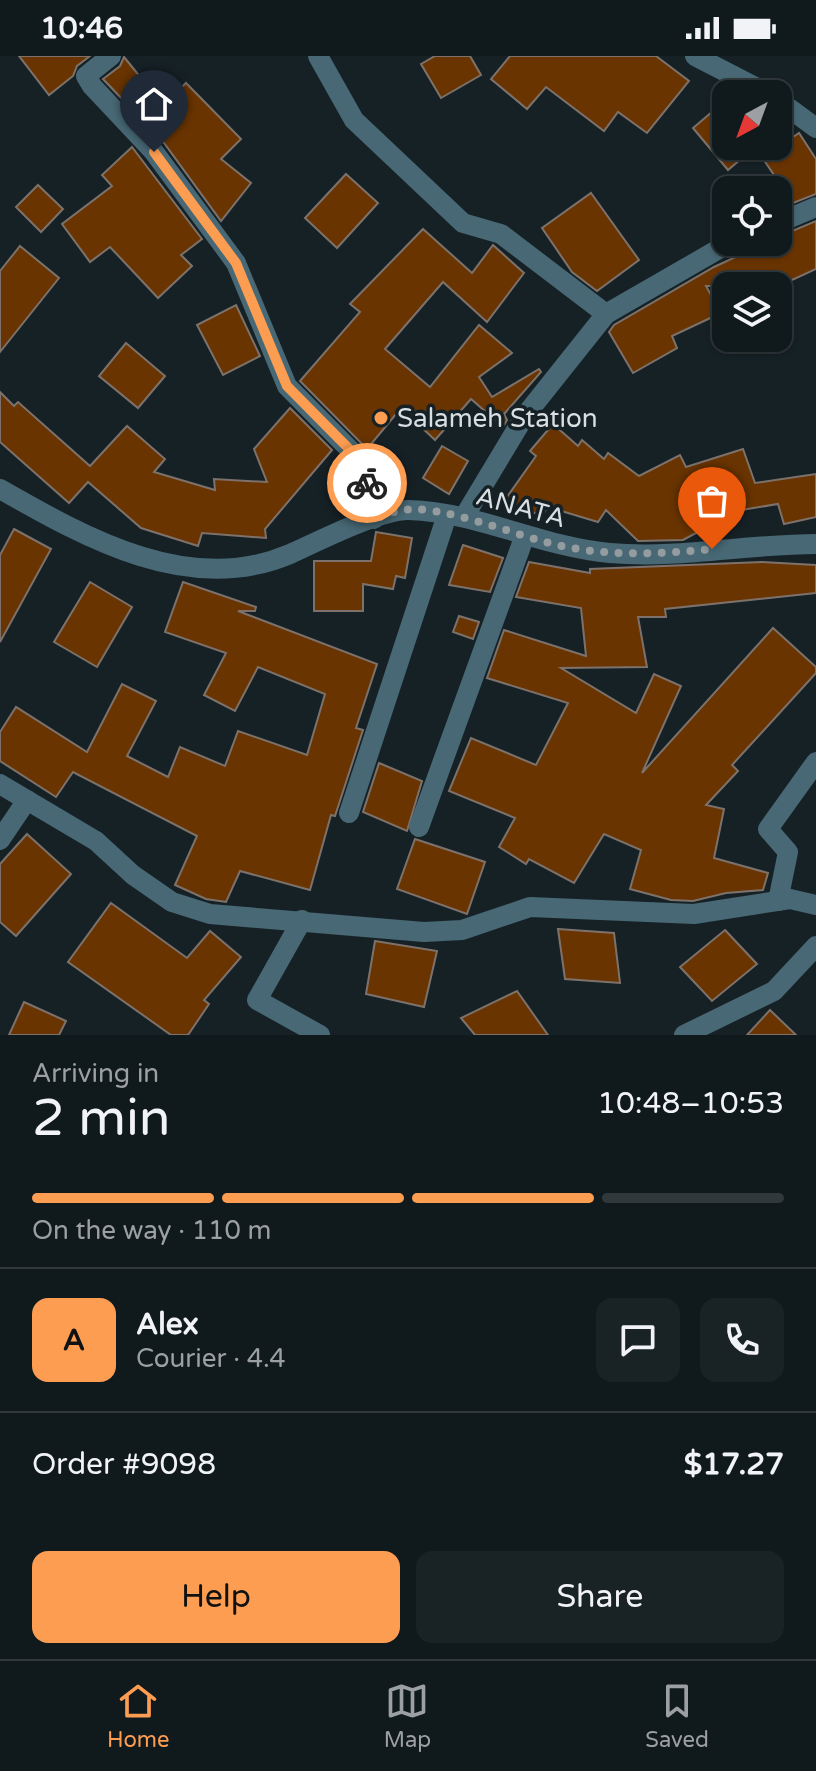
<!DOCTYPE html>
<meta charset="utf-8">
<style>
:root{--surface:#10191c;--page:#192225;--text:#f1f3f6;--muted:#9ca0a3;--line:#30383b;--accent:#fc9d52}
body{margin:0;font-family:"Varela Round",sans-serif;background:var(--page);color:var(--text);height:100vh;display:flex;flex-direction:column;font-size:30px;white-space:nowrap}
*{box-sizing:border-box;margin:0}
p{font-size:26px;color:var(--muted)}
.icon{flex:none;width:44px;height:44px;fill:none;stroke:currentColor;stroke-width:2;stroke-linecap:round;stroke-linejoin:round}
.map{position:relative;height:979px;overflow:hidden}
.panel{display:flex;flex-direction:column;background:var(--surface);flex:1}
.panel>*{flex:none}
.needle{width:52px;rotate:221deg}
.fabs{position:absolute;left:712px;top:24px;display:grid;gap:16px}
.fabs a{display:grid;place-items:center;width:80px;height:80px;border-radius:16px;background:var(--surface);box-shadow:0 2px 6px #0004,0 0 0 2px var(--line);font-size:40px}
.pin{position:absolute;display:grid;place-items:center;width:68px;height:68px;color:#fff;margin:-82px -34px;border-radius:50% 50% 50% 0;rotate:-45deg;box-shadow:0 0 8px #0007}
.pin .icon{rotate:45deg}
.courier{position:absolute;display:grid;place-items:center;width:80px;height:80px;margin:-40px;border:6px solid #fc9d52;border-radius:50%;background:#fff;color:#222;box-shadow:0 2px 10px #0007}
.overview em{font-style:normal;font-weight:600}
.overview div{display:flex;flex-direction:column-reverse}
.overview{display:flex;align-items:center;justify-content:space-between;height:136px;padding:0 32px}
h1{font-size:52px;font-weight:600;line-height:60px}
.bar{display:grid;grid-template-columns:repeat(4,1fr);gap:12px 8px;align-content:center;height:96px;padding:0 32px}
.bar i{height:10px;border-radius:6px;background:var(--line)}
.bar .on{background:var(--accent)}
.bar p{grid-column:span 4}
.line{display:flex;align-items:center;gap:20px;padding:0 32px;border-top:2px solid var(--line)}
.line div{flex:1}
.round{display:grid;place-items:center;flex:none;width:84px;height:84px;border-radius:16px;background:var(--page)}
.primary-button{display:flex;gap:16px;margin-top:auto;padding:16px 32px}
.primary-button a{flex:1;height:92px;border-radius:16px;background:var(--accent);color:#111;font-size:32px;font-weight:600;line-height:92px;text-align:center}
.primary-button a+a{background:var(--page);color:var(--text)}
.status{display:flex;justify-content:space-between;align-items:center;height:56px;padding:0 40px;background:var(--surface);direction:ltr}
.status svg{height:22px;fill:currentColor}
.dock{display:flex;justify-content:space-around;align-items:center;height:112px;border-top:2px solid var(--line);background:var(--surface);font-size:22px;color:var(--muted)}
.dock a{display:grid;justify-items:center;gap:4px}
.dock .on{color:var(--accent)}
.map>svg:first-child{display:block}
.building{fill:#693400;stroke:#7d726b;stroke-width:2}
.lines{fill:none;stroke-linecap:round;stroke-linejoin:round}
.minor{stroke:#476874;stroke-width:20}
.done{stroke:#949ca0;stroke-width:8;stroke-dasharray:0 14.4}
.route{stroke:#fc9d52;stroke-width:10}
.poi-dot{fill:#fc9d52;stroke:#162126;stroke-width:3}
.labels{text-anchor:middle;stroke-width:7;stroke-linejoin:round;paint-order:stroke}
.poi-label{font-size:26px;fill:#d8dfe2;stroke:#162126;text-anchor:start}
.street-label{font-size:26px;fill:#d8dfe2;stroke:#162126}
</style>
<div class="status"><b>10:46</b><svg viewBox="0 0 49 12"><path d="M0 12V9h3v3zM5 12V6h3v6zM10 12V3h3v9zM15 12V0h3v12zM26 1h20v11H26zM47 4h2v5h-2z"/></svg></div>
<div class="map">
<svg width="816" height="979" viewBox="0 0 816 979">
<rect width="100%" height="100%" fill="#162126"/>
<!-- building -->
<g class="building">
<path d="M 19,0 L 90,0 L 77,10 L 73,20 L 49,39 Z"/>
<path d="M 435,0 L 470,0 L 481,19 L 441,42 L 421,8 Z"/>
<path d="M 510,0 L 656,0 L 689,25 L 647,77 L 618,56 L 604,75 L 546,31 L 527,53 L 491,23 Z"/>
<path d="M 124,1 L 163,49 L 186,27 L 241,83 L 221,103 L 251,127 L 221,165 L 164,87 L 103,23 L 120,10 Z"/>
<path d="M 726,44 L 726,90 L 780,90 L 799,77 L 816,103 L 816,138 L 793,147 L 755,91 L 728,114 L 693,72 Z"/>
<path d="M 132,91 L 202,183 L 181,199 L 192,210 L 158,242 L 110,191 L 90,206 L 62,168 L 112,130 L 102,119 Z"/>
<path d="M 346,118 L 378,147 L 337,192 L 305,162 Z"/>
<path d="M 38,129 L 63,153 L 41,176 L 16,151 Z"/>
<path d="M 591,137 L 639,204 L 597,235 L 572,216 L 542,172 Z"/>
<path d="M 816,165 L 816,213 L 779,230 L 706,230 L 721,257 L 672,280 L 677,292 L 633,317 L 609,276 L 614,269 L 714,211 L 768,186 L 778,186 L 778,181 Z"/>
<path d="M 423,173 L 472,217 L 493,189 L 524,217 L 487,266 L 443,226 L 385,293 L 430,331 L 479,269 L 512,297 L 479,321 L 492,341 L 539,313 L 541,316 L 504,358 L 507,364 L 503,371 L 471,343 L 435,384 L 401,352 L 367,393 L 300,325 L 360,256 L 350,248 Z"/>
<path d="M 20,190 L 59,222 L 0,296 L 0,215 Z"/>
<path d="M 236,249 L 260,300 L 223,319 L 197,269 Z"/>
<path d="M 126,287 L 165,320 L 138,352 L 99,320 Z"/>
<path d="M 0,336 L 14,350 L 18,346 L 90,410 L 127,370 L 165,403 L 154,416 L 215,434 L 214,423 L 267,426 L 254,393 L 290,352 L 332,394 L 265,473 L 266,482 L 202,477 L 198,490 L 141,472 L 88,426 L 69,447 L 0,386 Z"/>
<path d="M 553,368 L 578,390 L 582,384 L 604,403 L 608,397 L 639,420 L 680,399 L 686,411 L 743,393 L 755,427 L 816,418 L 816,461 L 784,468 L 778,448 L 711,459 L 715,467 L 683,484 L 638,485 L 606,454 L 598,466 L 548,451 L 542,459 L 502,448 L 536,400 L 530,395 Z"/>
<path d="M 442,390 L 468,405 L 449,438 L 423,422 Z"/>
<path d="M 14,473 L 51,493 L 0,586 L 0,499 Z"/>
<path d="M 376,476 L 412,482 L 405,522 L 396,520 L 393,533 L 363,528 L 363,555 L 314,555 L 314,505 L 371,505 Z"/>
<path d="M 463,489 L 503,502 L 490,536 L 449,529 Z"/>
<path d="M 529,506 L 590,517 L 590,513 L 762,506 L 816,509 L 816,537 L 665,553 L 666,561 L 638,561 L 647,611 L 561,612 L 636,657 L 654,618 L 681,630 L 642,717 L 773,572 L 816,611 L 816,617 L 732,709 L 738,715 L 706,749 L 724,753 L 714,802 L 768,817 L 763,834 L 726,837 L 693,845 L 671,844 L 630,833 L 641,794 L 604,778 L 574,827 L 529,803 L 526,808 L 499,791 L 515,762 L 449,735 L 471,682 L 536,709 L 568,647 L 487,622 L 504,574 L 586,600 L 581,552 L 516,541 Z"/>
<path d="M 90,526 L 132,551 L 97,611 L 54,586 Z"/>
<path d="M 183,526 L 256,551 L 255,555 L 238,555 L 377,608 L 356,672 L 363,674 L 335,760 L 331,759 L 310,834 L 240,815 L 226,846 L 206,843 L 175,829 L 197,780 L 73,716 L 56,741 L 0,705 L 0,676 L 16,651 L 87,696 L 122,628 L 156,645 L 127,700 L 168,721 L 180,691 L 225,710 L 238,675 L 307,699 L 325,638 L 258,611 L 235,655 L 204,639 L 226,597 L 165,576 Z"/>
<path d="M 459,560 L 479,566 L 473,583 L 453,576 Z"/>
<path d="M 379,707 L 422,725 L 407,775 L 363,756 Z"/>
<path d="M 27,778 L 71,818 L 16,880 L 0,866 L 0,808 Z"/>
<path d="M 415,783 L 485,806 L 467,858 L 397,833 Z"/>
<path d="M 111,847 L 187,902 L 210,875 L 241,901 L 204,944 L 209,948 L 188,979 L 171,979 L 68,906 Z"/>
<path d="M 558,873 L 614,877 L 620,927 L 565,923 Z"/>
<path d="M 725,874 L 757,908 L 712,945 L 680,911 Z"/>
<path d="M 375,885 L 437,895 L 424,951 L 366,938 Z"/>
<path d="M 517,935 L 548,979 L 475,979 L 461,962 Z"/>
<path d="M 24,946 L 66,965 L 59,979 L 9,979 Z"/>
<path d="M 770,954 L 796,979 L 747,979 Z"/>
</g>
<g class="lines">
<!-- minor -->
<g class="minor">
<path d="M 111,0 L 86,20 L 92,30 L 154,96 L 236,207 L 287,330 L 363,407 L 374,463"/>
<path d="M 318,0 L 354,64 L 463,167 L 501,178 L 606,258"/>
<path d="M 695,0 L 769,38"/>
<path d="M 778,44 L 816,72"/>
<path d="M 778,167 L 816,151"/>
<path d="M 0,433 C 86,482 190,541 290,498 C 317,486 381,453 409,454 C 478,456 541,491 610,497 C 678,503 747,488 816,488"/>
<path d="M 464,461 L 524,361 L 606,258 L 731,186"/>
<path d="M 0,728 L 96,785 L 133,819 L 172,846 L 210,858 L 424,876 L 462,874 L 530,851 L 694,858 L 790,843 L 816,849"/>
<path d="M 349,757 L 447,459"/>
<path d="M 419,771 L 525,479"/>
<path d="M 0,784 L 27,744"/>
<path d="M 778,845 L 788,796 L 768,773 L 816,706"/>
<path d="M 302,864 L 257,944 L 320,979"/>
<path d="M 684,979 L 774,935 L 816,890"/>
</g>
</g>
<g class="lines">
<!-- done -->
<path class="done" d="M 367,427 L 374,463 C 383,460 394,455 403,454 C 440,448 515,479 553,488 C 606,501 659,498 712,493"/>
<!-- route -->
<path class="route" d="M 154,96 L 236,207 L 287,330 L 363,407 L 367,427"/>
</g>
<!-- markers -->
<circle class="poi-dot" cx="381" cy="362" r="8"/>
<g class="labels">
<!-- poi labels -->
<g class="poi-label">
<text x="397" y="371">Salameh Station</text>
</g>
<!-- street labels -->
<g class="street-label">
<text transform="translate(521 451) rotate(15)" y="9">ANATA</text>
</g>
</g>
</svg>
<div class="fabs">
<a><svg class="needle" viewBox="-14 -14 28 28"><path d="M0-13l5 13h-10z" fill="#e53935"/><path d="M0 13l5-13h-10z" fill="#9ca0a3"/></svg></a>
<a><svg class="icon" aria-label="locate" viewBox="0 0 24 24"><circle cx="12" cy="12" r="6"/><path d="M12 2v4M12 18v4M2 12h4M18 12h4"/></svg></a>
<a><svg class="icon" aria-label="layers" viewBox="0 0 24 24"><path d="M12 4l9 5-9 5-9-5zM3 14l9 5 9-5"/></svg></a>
</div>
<div class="pin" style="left:712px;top:493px;background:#ea580c"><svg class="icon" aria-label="bag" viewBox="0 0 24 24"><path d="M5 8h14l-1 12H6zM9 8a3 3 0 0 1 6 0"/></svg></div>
<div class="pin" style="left:154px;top:96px;background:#1f2937"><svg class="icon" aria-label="home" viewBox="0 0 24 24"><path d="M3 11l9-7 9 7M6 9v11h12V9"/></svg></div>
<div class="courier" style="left:367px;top:427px"><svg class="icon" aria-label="bike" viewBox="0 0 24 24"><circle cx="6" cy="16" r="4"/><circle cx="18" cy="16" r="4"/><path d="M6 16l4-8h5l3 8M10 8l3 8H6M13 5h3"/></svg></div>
</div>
<section class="panel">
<div class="overview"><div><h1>2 min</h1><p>Arriving in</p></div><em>10:48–10:53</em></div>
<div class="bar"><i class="on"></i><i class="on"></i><i class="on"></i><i></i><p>On the way · 110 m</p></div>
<div class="line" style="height:144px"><b class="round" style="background:var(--accent);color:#111">A</b><div><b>Alex</b><p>Courier · 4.4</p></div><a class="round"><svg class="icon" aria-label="chat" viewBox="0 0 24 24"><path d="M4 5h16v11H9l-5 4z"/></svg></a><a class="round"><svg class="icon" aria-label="phone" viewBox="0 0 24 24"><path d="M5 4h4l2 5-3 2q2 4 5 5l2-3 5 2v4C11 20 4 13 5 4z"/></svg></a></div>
<div class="line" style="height:104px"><div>Order #9098</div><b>$17.27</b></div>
<div class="primary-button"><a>Help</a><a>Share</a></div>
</section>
<nav class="dock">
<a class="on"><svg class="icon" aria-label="home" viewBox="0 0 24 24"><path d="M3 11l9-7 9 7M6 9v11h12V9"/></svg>Home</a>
<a><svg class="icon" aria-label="map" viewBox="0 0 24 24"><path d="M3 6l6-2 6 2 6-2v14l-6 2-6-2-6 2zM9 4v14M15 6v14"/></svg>Map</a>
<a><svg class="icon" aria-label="saved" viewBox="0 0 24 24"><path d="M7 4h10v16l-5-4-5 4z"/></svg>Saved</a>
</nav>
